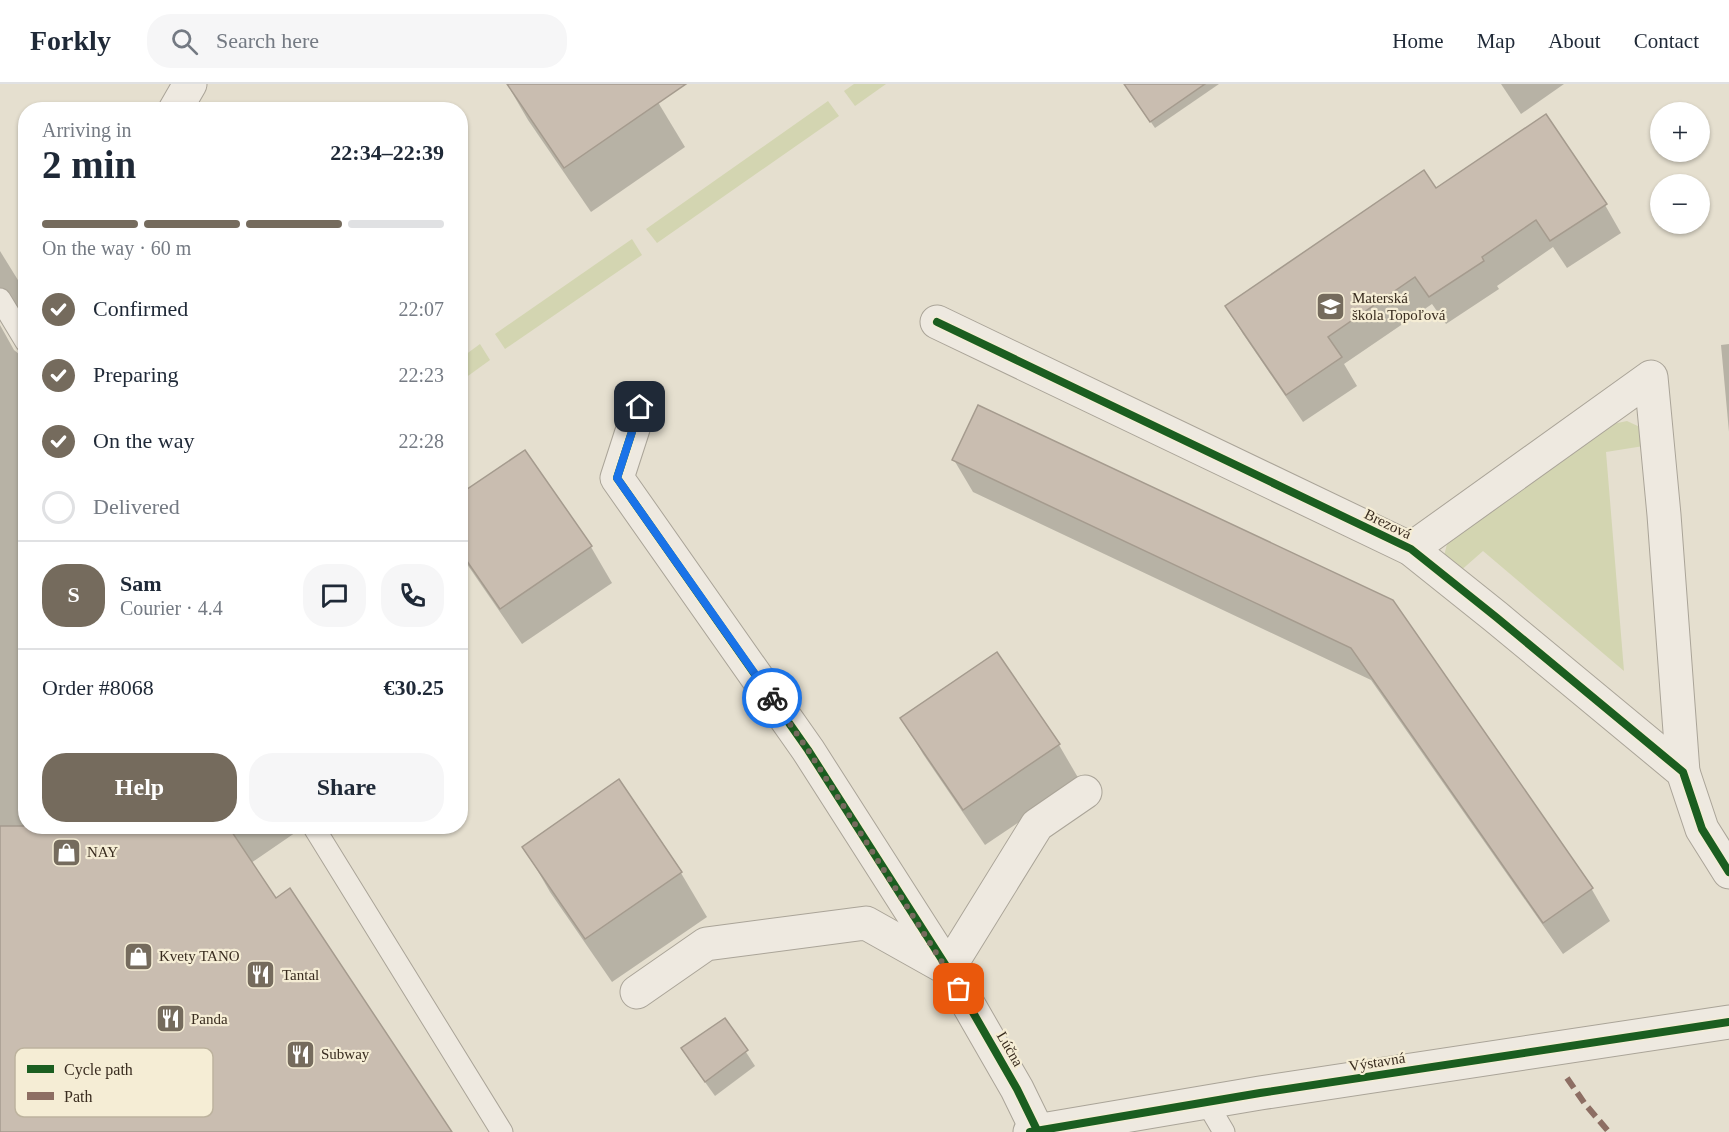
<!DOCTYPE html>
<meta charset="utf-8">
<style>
:root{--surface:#fff;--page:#f6f6f7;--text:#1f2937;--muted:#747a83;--line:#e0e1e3;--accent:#756b5d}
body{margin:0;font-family:Georgia,serif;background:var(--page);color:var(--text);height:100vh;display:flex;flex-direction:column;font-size:22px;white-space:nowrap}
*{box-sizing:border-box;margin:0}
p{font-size:20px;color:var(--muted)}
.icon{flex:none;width:33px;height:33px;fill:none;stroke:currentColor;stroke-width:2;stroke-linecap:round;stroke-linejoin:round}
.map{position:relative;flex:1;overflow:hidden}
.details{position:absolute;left:18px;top:18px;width:450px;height:732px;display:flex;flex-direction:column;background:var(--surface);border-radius:24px;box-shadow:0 2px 4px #0004}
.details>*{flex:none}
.controls{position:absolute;left:1650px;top:18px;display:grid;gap:12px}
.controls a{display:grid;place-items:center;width:60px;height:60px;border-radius:50%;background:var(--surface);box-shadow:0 2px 4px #0004;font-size:30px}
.pin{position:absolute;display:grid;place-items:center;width:51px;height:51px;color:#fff;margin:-26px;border-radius:12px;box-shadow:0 3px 9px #0006}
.courier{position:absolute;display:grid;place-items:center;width:60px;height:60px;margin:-30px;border:4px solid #1a73e8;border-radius:50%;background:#fff;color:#222;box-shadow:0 2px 8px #0007}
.headline em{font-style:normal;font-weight:700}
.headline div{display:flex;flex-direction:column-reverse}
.headline{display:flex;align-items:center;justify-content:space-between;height:102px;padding:0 24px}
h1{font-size:39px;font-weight:700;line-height:45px}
.bar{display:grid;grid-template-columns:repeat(4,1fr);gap:9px 6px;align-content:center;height:72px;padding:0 24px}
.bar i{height:8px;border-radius:4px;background:var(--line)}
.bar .current{background:var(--accent)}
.bar p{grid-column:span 4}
.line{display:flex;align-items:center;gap:15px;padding:0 24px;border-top:2px solid var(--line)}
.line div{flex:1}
.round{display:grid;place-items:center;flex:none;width:63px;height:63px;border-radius:24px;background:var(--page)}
ol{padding:0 24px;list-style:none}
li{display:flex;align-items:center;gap:18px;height:66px}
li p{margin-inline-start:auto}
li .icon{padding:6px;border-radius:50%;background:var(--accent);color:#fff;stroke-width:4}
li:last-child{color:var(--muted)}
li i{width:33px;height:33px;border:3px solid var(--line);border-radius:50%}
.cta{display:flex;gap:12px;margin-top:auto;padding:12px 24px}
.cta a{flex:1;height:69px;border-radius:24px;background:var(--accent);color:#fff;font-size:24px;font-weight:700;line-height:69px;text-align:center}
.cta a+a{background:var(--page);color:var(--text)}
header{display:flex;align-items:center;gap:36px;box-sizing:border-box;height:84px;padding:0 30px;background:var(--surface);border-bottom:2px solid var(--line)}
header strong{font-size:28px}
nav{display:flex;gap:33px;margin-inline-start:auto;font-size:21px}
.search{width:420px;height:54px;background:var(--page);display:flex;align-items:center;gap:15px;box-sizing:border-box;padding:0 21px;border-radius:24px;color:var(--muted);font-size:22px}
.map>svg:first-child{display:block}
.green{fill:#d3d5b1}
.shadow{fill:#0003}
.building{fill:#c9bdb0;stroke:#a59b8e;stroke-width:1.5}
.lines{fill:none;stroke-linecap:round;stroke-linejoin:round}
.service-casing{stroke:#aaa498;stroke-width:23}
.minor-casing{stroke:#aaa498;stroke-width:35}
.tertiary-casing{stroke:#aaa498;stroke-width:35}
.service{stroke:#eee9e0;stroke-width:21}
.minor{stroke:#eee9e0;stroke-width:33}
.tertiary{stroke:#eee9e0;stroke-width:33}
.quiet{stroke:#8d6e63;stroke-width:6;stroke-dasharray:12 6;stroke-linecap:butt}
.cycleway-casing{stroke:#f5edd5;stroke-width:11}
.cycleway{stroke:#1b5e20;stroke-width:8}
.done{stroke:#756b5d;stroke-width:6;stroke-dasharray:0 10.8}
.route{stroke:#1a73e8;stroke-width:8}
.labels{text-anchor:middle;stroke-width:4.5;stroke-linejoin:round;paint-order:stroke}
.poi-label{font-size:15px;fill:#392c1f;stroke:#f5edd5;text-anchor:start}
.street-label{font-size:15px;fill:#392c1f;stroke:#f5edd5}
.key{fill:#f5edd5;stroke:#bdb39e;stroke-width:1.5}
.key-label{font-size:16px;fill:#392c1f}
</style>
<header>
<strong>Forkly</strong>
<div class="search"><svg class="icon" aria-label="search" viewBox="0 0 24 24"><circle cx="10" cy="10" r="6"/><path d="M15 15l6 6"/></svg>Search here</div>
<nav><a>Home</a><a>Map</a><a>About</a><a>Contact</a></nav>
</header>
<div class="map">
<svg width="1729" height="1048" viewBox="0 0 1729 1048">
<rect width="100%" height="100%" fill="#e5dfcf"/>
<!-- green -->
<g class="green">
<path d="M 854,0 L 886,0 L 855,22 L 844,7 Z"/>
<path d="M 828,17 L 839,32 L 657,159 L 646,145 Z"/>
<path d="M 632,155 L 642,171 L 505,265 L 495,250 Z"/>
<path d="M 480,260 L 490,276 L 461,297 L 461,274 Z"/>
<path d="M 1627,337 L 1642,344 L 1650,361 L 1606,368 L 1624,587 L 1483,467 L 1450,496 L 1443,476 L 1448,456 L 1603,342 Z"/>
</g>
<!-- shadow -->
<g class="shadow">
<path d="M 507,0 L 647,0 L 685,63 L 591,128 L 528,36 Z"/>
<path d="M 1125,0 L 1219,0 L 1155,44 Z"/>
<path d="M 1501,0 L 1564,0 L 1521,30 Z"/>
<path d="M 1436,106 L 1605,121 L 1621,149 L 1567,184 L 1553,163 L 1497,202 L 1499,205 L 1446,240 L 1432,220 L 1344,280 L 1357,302 L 1303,338 L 1243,250 L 1227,223 Z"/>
<path d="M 0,167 L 26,209 L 26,231 L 21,226 L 14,224 L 5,226 L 0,236 Z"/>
<path d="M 0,241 L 14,266 L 19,270 L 26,272 L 26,742 L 305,742 L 251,779 L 276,816 L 451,1048 L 0,1048 Z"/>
<path d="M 1729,260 L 1729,348 L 1721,261 Z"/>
<path d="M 525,368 L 591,463 L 612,499 L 522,560 L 460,470 L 460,411 Z"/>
<path d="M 954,376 L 1392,517 L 1591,804 L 1610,837 L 1563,870 L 1371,596 L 973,408 Z"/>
<path d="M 997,570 L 1059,661 L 1080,697 L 985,761 L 923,670 L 902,634 Z"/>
<path d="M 524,763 L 681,789 L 707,833 L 612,898 L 550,808 Z"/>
<path d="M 725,936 L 755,982 L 715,1012 L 692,980 Z"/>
</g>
<!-- building -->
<g class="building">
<path d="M 507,0 L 686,0 L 564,84 Z"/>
<path d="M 1124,0 L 1205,0 L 1150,38 Z"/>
<path d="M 1546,30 L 1607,120 L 1550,157 L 1536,136 L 1482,173 L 1484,177 L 1429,213 L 1415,193 L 1328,253 L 1342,273 L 1286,311 L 1225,222 L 1424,86 L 1436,104 Z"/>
<path d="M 978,321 L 1393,516 L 1593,804 L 1543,839 L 1351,564 L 952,376 Z"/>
<path d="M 525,366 L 592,462 L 500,525 L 460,467 L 460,410 Z"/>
<path d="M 997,568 L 1060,660 L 963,726 L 900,634 Z"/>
<path d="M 619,695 L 682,788 L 585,855 L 522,763 Z"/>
<path d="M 0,742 L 228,742 L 276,814 L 290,804 L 452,1048 L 0,1048 Z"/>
<path d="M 725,934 L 748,966 L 705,998 L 681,964 Z"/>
</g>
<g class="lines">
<defs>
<g id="service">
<path d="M 0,215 L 26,258"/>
<path d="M 313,742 L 502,1048"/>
<path d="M 1207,1019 L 1224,1048"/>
</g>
<g id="minor">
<path d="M 175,26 L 190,0"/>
<path d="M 937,238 L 1411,465 L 1496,533 L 1683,688 L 1702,745 L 1729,788"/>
<path d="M 640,323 L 617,394 L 808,666 L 948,885 L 1017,1005 L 1037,1046"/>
<path d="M 1411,465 L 1651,293 L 1664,431 L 1683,688"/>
<path d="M 637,908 L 706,860 L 866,839 L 948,885 L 1037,741 L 1085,708"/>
</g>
<path id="tertiary" d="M 1030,1048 L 1260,1009 L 1729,938"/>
</defs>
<!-- service casing -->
<use href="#service" class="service-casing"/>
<!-- minor casing -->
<use href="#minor" class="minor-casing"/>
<!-- tertiary casing -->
<use href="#tertiary" class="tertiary-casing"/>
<!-- service -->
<use href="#service" class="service"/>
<!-- minor -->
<use href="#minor" class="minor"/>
<!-- tertiary -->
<use href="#tertiary" class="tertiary"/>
<!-- quiet -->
<path class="quiet" d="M 1567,994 L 1585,1020 L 1609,1048"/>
<defs>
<g id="cycleway">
<path d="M 937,238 L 1411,465 L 1496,533 L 1683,688 L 1702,745 L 1729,788"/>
<path d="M 640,323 L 617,394 L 808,666 L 948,885 L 1017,1005 L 1037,1046"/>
<path d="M 1030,1048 L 1260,1009 L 1729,938"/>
</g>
</defs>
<!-- cycleway casing -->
<use href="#cycleway" class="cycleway-casing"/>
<!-- cycleway -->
<use href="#cycleway" class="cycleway"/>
</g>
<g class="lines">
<!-- done -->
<path class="done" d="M 772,614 L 808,666 L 959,905"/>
<!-- route -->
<path class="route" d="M 640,323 L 617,394 L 772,614"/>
</g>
<!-- icons -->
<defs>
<symbol id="school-square" viewBox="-11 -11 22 22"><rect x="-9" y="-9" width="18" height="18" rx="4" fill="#756b5d" stroke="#f5edd5"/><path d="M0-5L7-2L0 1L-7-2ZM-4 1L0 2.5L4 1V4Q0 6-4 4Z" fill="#fff"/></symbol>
<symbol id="shop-square" viewBox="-11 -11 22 22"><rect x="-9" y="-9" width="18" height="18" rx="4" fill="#756b5d" stroke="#f5edd5"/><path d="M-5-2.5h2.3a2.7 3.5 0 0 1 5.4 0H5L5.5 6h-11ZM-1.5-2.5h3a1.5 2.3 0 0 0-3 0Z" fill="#fff"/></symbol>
<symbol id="restaurant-square" viewBox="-11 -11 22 22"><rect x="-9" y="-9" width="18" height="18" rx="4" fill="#756b5d" stroke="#f5edd5"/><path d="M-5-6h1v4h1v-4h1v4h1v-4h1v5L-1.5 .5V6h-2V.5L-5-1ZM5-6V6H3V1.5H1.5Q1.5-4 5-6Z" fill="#fff"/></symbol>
</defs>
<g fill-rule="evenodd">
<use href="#school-square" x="1314" y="206" width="33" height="33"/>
<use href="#shop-square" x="50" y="752" width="33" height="33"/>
<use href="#shop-square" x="122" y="856" width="33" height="33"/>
<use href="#restaurant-square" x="244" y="874" width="33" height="33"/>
<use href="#restaurant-square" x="154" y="918" width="33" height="33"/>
<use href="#restaurant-square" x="284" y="954" width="33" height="33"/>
</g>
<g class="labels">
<!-- poi labels -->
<g class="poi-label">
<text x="1352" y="219">Materská<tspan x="1352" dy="17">škola Topoľová</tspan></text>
<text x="87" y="773">NAY</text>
<text x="159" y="877">Kvety TANO</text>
<text x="282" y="896">Tantal</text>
<text x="191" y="940">Panda</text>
<text x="321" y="975">Subway</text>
</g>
<!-- street labels -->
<g class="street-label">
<text transform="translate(1388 440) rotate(26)" y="5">Brezová</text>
<text transform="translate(1010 965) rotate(60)" y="5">Lúčna</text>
<text transform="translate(1377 978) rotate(-9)" y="5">Výstavná</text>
</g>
</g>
<!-- legend -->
<rect x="15" y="964" width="198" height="69" rx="9" class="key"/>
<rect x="27" y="981" width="27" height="8" fill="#1b5e20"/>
<rect x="27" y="1008" width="27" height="8" fill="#8d6e63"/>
<g class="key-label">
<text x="64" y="991">Cycle path</text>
<text x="64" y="1018">Path</text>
</g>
</svg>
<div class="controls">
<a>+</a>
<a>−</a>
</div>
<div class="pin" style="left:959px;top:905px;background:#ea580c"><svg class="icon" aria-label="bag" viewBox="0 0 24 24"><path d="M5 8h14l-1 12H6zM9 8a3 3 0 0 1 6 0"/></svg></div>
<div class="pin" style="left:640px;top:323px;background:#1f2937"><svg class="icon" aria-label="home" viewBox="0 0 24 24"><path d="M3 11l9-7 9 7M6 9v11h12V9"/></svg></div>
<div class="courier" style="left:772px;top:614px"><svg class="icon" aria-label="bike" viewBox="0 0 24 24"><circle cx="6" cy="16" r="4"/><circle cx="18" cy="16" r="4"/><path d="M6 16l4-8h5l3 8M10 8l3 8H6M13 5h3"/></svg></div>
<section class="details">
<div class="headline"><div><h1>2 min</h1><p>Arriving in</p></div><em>22:34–22:39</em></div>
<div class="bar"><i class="current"></i><i class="current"></i><i class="current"></i><i></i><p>On the way · 60 m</p></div>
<ol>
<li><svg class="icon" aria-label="check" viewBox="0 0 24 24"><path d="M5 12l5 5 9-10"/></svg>Confirmed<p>22:07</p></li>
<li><svg class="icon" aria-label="check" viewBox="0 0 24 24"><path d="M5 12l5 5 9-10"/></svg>Preparing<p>22:23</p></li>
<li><svg class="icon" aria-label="check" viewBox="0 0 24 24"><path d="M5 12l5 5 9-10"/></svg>On the way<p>22:28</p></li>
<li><i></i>Delivered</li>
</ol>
<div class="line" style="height:108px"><b class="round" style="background:var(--accent);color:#fff">S</b><div><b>Sam</b><p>Courier · 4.4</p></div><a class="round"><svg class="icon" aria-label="chat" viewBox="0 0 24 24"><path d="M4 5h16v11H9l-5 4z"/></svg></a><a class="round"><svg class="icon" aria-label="phone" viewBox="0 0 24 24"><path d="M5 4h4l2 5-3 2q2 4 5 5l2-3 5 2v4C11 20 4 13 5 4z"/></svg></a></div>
<div class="line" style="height:78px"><div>Order #8068</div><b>€30.25</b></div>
<div class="cta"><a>Help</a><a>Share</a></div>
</section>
</div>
